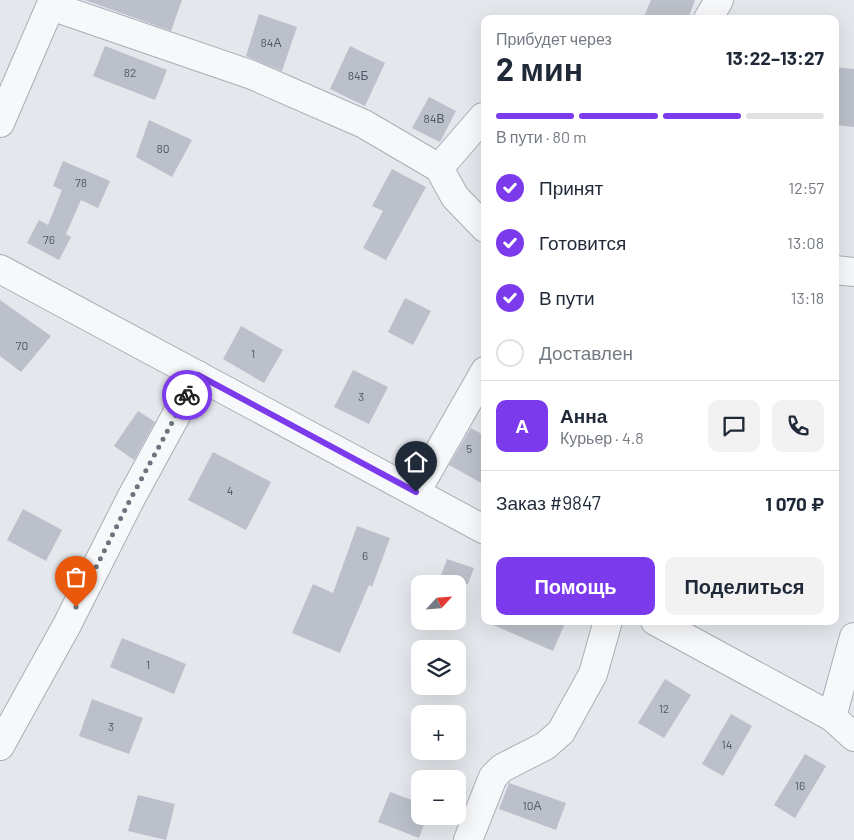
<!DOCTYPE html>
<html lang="ru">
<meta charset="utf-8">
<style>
:root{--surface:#fff;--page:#f2f2f3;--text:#1f2937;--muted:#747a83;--line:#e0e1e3;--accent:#7c3aed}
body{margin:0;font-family:Barlow,sans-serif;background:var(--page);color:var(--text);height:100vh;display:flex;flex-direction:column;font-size:19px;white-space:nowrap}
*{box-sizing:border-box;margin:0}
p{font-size:16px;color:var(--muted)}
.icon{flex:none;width:28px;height:28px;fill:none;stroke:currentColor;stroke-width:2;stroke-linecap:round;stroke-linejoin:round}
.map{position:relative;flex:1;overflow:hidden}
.details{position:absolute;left:481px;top:15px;width:358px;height:610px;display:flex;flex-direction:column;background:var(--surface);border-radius:10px;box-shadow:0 5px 20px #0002}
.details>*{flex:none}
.needle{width:32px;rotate:64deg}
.buttons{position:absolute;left:411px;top:575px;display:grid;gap:10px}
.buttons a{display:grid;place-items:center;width:55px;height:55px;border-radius:10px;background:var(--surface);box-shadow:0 5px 20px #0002;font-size:25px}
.pin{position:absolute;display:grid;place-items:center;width:42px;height:42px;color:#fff;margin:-51px -21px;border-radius:50% 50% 50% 0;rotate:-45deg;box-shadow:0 0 5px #0007}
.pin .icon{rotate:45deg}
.courier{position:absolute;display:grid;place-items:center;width:50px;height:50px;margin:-25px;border:4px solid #7c3aed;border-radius:50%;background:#fff;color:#222;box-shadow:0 1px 6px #0007}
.overview em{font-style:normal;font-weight:700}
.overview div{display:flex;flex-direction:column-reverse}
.overview{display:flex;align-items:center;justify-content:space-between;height:85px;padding:0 15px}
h1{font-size:32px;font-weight:700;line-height:38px}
.bar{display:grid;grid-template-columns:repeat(4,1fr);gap:8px 5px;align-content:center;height:60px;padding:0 15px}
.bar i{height:6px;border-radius:4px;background:var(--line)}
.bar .active{background:var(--accent)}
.bar p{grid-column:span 4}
.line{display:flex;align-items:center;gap:12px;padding:0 15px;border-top:1px solid var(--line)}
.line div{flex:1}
.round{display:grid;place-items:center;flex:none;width:52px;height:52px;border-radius:10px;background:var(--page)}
ol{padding:0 15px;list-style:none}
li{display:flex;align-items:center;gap:15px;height:55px}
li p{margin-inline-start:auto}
li .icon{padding:5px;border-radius:50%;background:var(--accent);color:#fff;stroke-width:4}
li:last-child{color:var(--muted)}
li i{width:28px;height:28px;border:2px solid var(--line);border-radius:50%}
.button{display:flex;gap:10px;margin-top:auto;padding:10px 15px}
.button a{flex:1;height:58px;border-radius:10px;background:var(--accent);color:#fff;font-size:20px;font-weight:700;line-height:58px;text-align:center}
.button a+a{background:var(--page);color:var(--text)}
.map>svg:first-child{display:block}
.building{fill:#bbc0ca}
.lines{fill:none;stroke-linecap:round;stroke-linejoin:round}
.minor-casing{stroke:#a9aeb7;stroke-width:30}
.minor{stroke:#f7f8fa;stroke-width:28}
.done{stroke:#6c737f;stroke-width:5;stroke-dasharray:0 9}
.route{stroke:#7c3aed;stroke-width:6}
.labels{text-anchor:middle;stroke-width:4;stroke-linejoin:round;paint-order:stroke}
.number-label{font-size:12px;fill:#4f5766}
</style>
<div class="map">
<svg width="854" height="840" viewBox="0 0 854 840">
<rect width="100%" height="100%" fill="#e4e7ec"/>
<!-- building -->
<g class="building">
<path d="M 85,0 L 182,0 L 171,31 Z"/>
<path d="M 651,0 L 695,0 L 688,19 L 643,19 Z"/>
<path d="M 259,14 L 297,27 L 282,71 L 246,56 Z"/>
<path d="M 105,46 L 167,70 L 155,100 L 93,76 Z"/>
<path d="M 350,46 L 385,63 L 365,106 L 330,89 Z"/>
<path d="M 835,67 L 854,69 L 854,127 L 835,125 Z"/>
<path d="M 429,97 L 456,111 L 440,142 L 412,128 Z"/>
<path d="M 149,120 L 192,140 L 172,177 L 136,157 Z"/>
<path d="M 63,161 L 110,181 L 98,208 L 81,200 L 66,234 L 71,237 L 59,260 L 27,243 L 39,220 L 48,225 L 62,190 L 53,186 Z"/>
<path d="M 392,169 L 426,187 L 386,260 L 363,248 L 383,211 L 372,206 Z"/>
<path d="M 405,298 L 431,311 L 413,345 L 388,332 Z"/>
<path d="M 0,300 L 51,336 L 21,372 L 0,356 Z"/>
<path d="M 241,326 L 283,350 L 264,383 L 223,359 Z"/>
<path d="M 353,370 L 388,387 L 369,424 L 334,407 Z"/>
<path d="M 138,411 L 155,422 L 134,460 L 114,446 Z"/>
<path d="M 471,428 L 485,436 L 485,485 L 449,465 Z"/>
<path d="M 213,452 L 271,482 L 246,530 L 188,500 Z"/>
<path d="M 23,509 L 62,530 L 46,561 L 7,540 Z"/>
<path d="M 357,526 L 390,538 L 372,587 L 369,585 L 340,653 L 292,633 L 313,584 L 333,593 Z"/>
<path d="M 447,559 L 474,568 L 468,584 L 438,584 Z"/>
<path d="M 484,621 L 566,621 L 553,651 Z"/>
<path d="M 122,638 L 186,664 L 174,694 L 110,667 Z"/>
<path d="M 665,679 L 691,695 L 664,738 L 638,723 Z"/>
<path d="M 92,699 L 143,718 L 129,754 L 79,736 Z"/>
<path d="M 731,714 L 752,726 L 723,776 L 702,764 Z"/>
<path d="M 805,754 L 826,766 L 795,818 L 774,805 Z"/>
<path d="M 509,783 L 566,803 L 556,830 L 499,809 Z"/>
<path d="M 390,792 L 420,803 L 420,816 L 427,816 L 419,838 L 378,822 Z"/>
<path d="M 138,795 L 175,804 L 166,840 L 128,831 Z"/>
</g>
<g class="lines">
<defs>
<g id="minor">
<path d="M 51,6 L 252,75 L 364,124 L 439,168 L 455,197 L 485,228"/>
<path d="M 708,19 L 719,0"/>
<path d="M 0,123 L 53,0"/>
<path d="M 439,168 L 483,117"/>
<path d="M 0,269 L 485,530"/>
<path d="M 835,270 L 854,272"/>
<path d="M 416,492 L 485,371"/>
<path d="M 655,621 L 832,717 L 854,737"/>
<path d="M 832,717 L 854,637"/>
<path d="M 0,746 L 67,625 L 130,500 L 198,375"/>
<path d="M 468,840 L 493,777 L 502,768 L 545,746 L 561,732 L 593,674 L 608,621"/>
</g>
</defs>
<!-- minor casing -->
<use href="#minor" class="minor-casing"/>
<!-- minor -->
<use href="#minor" class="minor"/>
</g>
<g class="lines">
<!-- done -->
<path class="done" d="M 76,607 L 130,500 L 187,395"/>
<!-- route -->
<path class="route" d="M 187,395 L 198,375 L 416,492"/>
</g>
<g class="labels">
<!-- number labels -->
<g class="number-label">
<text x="271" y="47">84А</text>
<text x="130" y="77">82</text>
<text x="358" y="80">84Б</text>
<text x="434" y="123">84В</text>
<text x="163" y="153">80</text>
<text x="81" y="187">78</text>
<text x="49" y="244">76</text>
<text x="22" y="350">70</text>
<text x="253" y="358">1</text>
<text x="361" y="401">3</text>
<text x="469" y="453">5</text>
<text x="230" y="495">4</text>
<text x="365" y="560">6</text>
<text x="148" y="669">1</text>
<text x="664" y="713">12</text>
<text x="111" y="731">3</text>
<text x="727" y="749">14</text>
<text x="800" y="790">16</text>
<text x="532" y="810">10А</text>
</g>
</g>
</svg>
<div class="buttons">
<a><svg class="needle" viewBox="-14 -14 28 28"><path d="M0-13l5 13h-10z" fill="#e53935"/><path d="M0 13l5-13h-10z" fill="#747a83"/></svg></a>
<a><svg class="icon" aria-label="layers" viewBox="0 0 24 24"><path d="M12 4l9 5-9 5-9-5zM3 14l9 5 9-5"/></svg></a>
<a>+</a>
<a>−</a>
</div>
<div class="pin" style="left:76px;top:607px;background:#ea580c"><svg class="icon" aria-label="bag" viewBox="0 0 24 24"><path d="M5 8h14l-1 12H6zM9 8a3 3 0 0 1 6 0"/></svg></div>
<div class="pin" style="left:416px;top:492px;background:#1f2937"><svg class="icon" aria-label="home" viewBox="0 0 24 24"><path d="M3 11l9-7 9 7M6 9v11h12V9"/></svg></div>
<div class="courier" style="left:187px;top:395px"><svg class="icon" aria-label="bike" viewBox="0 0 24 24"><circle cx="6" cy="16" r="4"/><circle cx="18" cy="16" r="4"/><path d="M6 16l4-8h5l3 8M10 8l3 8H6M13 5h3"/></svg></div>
<section class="details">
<div class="overview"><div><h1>2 мин</h1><p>Прибудет через</p></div><em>13:22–13:27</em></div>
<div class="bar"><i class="active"></i><i class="active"></i><i class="active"></i><i></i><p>В пути · 80 m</p></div>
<ol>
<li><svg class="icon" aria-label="check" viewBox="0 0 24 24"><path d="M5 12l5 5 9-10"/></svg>Принят<p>12:57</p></li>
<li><svg class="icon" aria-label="check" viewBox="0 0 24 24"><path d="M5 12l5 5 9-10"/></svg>Готовится<p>13:08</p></li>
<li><svg class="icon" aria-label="check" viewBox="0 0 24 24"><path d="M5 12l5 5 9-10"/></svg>В пути<p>13:18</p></li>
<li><i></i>Доставлен</li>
</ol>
<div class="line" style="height:90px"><b class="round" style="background:var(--accent);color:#fff">А</b><div><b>Анна</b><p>Курьер · 4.8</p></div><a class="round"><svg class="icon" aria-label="chat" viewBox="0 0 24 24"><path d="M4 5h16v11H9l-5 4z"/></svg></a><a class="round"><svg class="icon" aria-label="phone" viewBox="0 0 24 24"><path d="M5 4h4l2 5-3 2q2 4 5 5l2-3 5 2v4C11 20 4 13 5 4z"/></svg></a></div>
<div class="line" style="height:65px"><div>Заказ #9847</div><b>1 070 ₽</b></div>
<div class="button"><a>Помощь</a><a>Поделиться</a></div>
</section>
</div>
